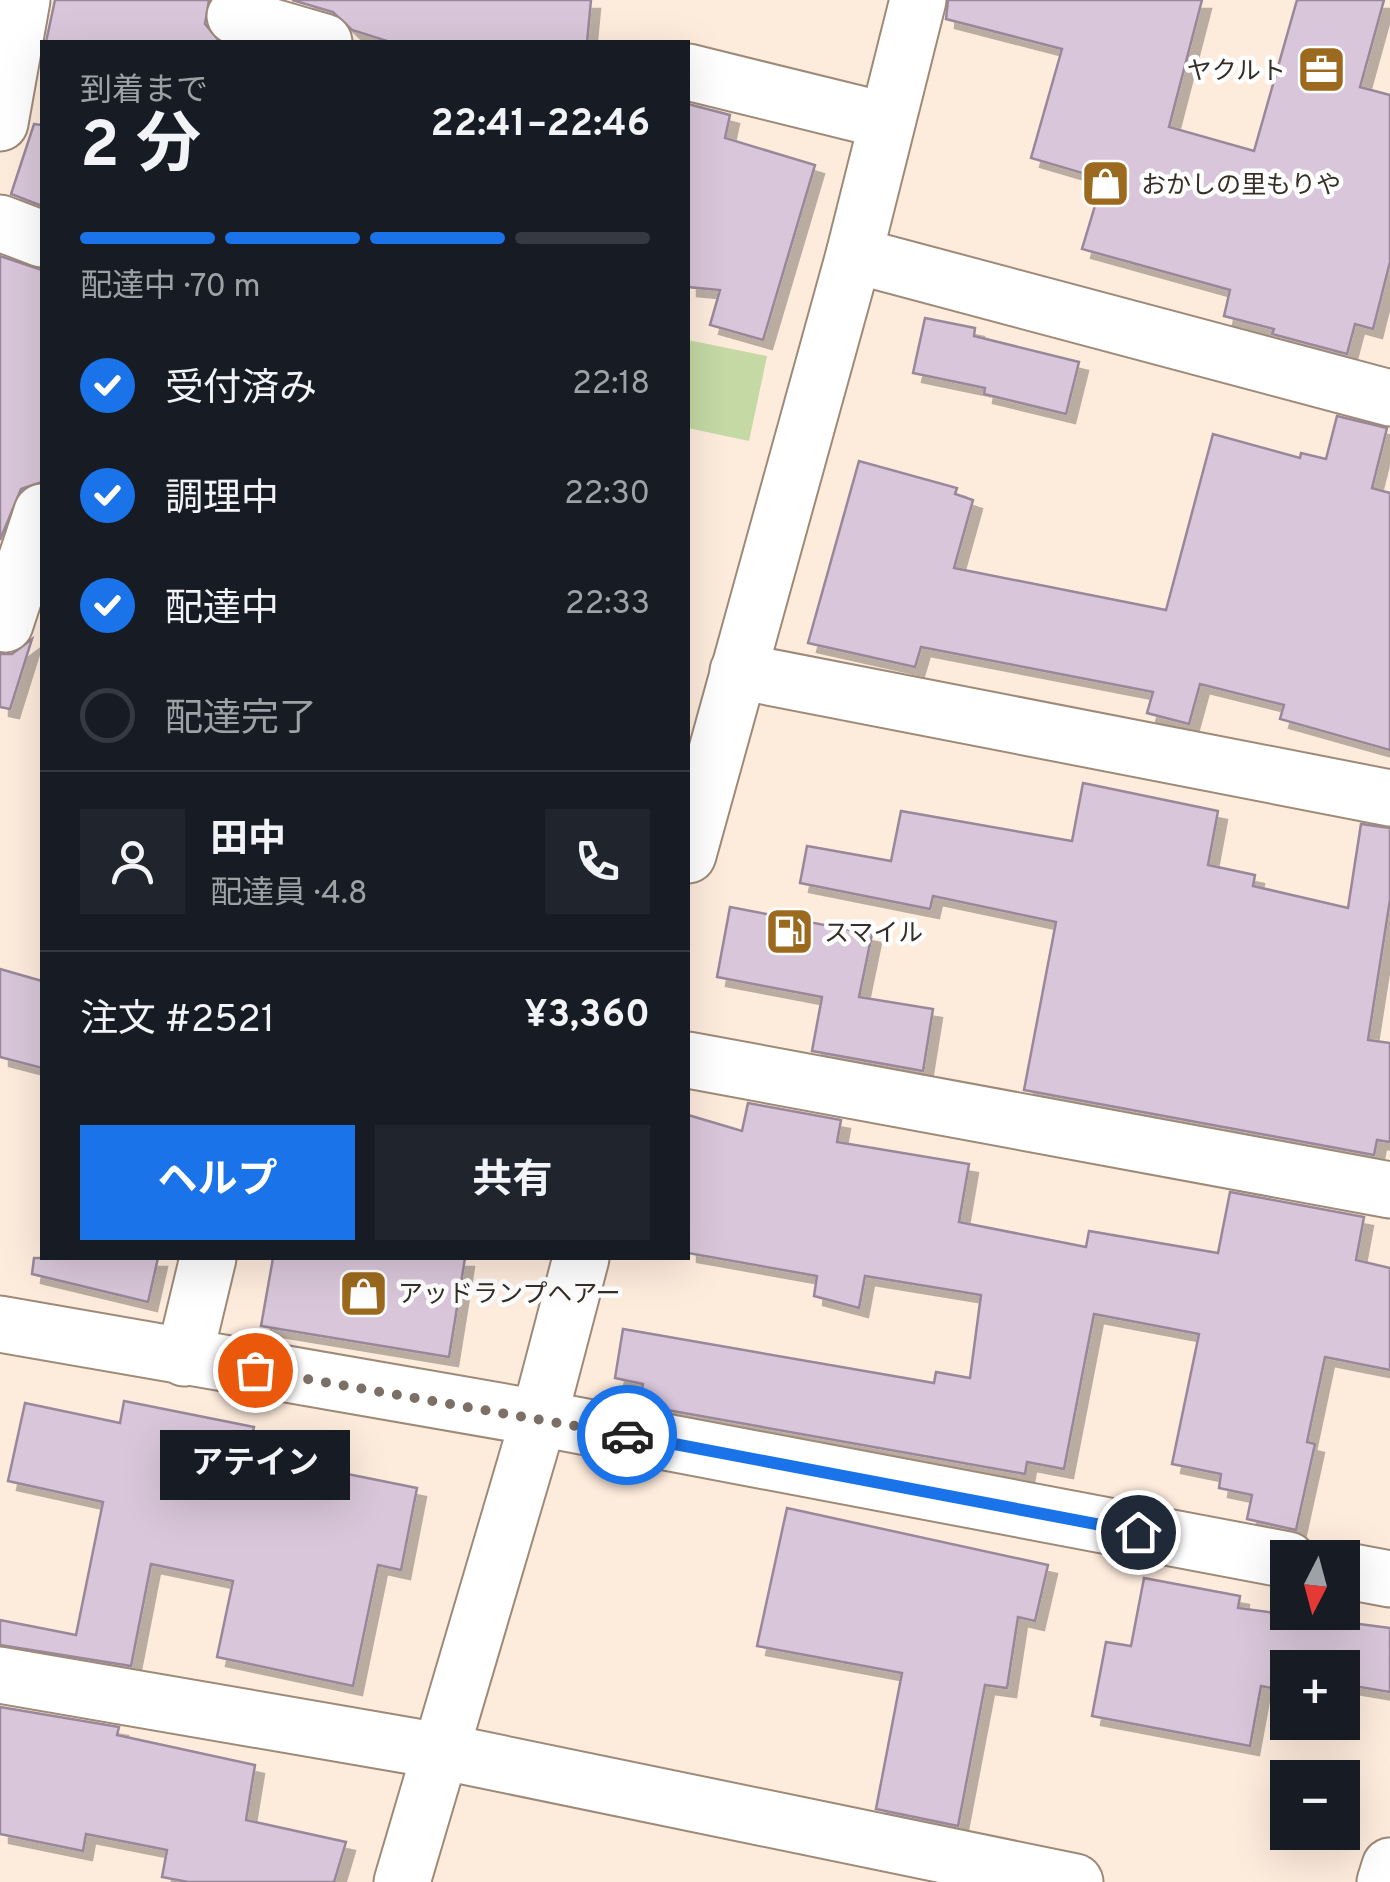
<!DOCTYPE html>
<html lang="ja">
<meta charset="utf-8">
<style>
:root{--surface:#171b24;--page:#20242c;--text:#f1f3f6;--muted:#9ea1a6;--line:#363941;--accent:#1a73e8}
body{margin:0;font-family:Overpass,"Noto Sans JP",sans-serif;background:var(--page);color:var(--text);height:100vh;display:flex;flex-direction:column;font-size:38px;white-space:nowrap}
*{box-sizing:border-box;margin:0}
p{font-size:32px;color:var(--muted)}
.icon{flex:none;width:55px;height:55px;fill:none;stroke:currentColor;stroke-width:2;stroke-linecap:round;stroke-linejoin:round}
.map{position:relative;flex:1;overflow:hidden}
.side{position:absolute;left:40px;top:40px;width:650px;height:1220px;display:flex;flex-direction:column;background:var(--surface);border-radius:0px;box-shadow:0 10px 40px #0002}
.side>*{flex:none}
.needle{width:65px;rotate:186deg}
.controls{position:absolute;left:1270px;top:1540px;display:grid;gap:20px}
.controls a{display:grid;place-items:center;width:90px;height:90px;border-radius:0px;background:var(--surface);box-shadow:0 10px 40px #0002;font-size:50px}
.pin{position:absolute;display:grid;place-items:center;width:85px;height:85px;color:#fff;margin:-42px;border:5px solid #fff;border-radius:50%;box-shadow:0 2px 10px #0007}
.courier{position:absolute;display:grid;place-items:center;width:100px;height:100px;margin:-50px;border:8px solid #1a73e8;border-radius:50%;background:#fff;color:#222;box-shadow:0 2px 12px #0007}
.bubble{position:absolute;height:70px;border-radius:0px;background:var(--surface);box-shadow:0 10px 40px #0002;font-size:32px;font-weight:700;line-height:70px;text-align:center}
.headline em{font-style:normal;font-weight:700}
.headline div{display:flex;flex-direction:column-reverse}
.headline{display:flex;align-items:center;justify-content:space-between;height:170px;padding:0 40px}
h1{font-size:65px;font-weight:700;line-height:75px}
.bar{display:grid;grid-template-columns:repeat(4,1fr);gap:15px 10px;align-content:center;height:120px;padding:0 40px}
.bar i{height:12px;border-radius:8px;background:var(--line)}
.bar .selected{background:var(--accent)}
.bar p{grid-column:span 4}
.line{display:flex;align-items:center;gap:25px;padding:0 40px;border-top:2px solid var(--line)}
.line div{flex:1}
.round{display:grid;place-items:center;flex:none;width:105px;height:105px;border-radius:0px;background:var(--page)}
ol{padding:0 40px;list-style:none}
li{display:flex;align-items:center;gap:30px;height:110px}
li p{margin-inline-start:auto}
li .icon{padding:10px;border-radius:50%;background:var(--accent);color:#fff;stroke-width:4}
li:last-child{color:var(--muted)}
li i{width:55px;height:55px;border:5px solid var(--line);border-radius:50%}
.action{display:flex;gap:20px;margin-top:auto;padding:20px 40px}
.action a{flex:1;height:115px;border-radius:0px;background:var(--accent);color:#fff;font-size:40px;font-weight:700;line-height:115px;text-align:center}
.action a+a{background:var(--page);color:var(--text)}
.map>svg:first-child{display:block}
.green{fill:#c4d9a4}
.building{fill:#d9c6da;stroke:#99879a;stroke-width:2.5;filter:url(#shadow)}
.lines{fill:none;stroke-linecap:round;stroke-linejoin:round}
.minor-casing{stroke:#9e8a79;stroke-width:59}
.minor{stroke:#fff;stroke-width:55}
.done{stroke:#7c7066;stroke-width:10;stroke-dasharray:0 18}
.route{stroke:#1a73e8;stroke-width:12}
.labels{text-anchor:middle;stroke-width:9;stroke-linejoin:round;paint-order:stroke}
.poi-label{font-size:25px;fill:#362e27;stroke:#fff;text-anchor:start}
</style>
<div class="map">
<svg width="1390" height="1882" viewBox="0 0 1390 1882">
<defs>
<filter id="shadow"><feDropShadow dx="9" dy="9" stdDeviation="0" flood-color="#0004"/></filter>
</defs>
<rect width="100%" height="100%" fill="#fdebdc"/>
<!-- green -->
<path class="green" d="M 688,340 L 767,356 L 749,441 L 688,428 Z"/>
<!-- building -->
<g class="building">
<path d="M 55,0 L 209,0 L 205,24 L 220,42 L 46,42 Z"/>
<path d="M 292,0 L 591,0 L 587,42 L 390,42 L 352,30 L 333,12 Z"/>
<path d="M 948,0 L 1202,0 L 1169,127 L 1254,151 L 1297,0 L 1384,0 L 1360,87 L 1390,95 L 1390,262 L 1373,329 L 1355,324 L 1347,354 L 1272,334 L 1274,329 L 1224,316 L 1230,290 L 1082,249 L 1103,179 L 1031,158 L 1062,49 L 946,19 Z"/>
<path d="M 688,104 L 730,115 L 725,138 L 815,165 L 763,340 L 710,325 L 720,290 L 688,287 Z"/>
<path d="M 34,124 L 42,125 L 42,206 L 11,194 Z"/>
<path d="M 0,256 L 42,270 L 42,482 L 21,489 L 0,540 Z"/>
<path d="M 925,318 L 975,328 L 974,336 L 1079,362 L 1066,414 L 984,394 L 985,388 L 913,373 Z"/>
<path d="M 1337,416 L 1387,428 L 1372,488 L 1390,493 L 1390,750 L 1280,719 L 1284,705 L 1200,684 L 1189,724 L 1147,713 L 1153,692 L 921,647 L 915,667 L 808,643 L 859,461 L 957,488 L 955,494 L 973,500 L 954,568 L 1166,610 L 1213,434 L 1300,458 L 1301,453 L 1326,459 Z"/>
<path d="M 32,639 L 10,709 L 0,707 L 0,654 L 12,654 Z"/>
<path d="M 1083,783 L 1218,811 L 1208,865 L 1255,875 L 1253,886 L 1348,908 L 1361,824 L 1390,828 L 1390,900 L 1368,1040 L 1390,1043 L 1390,1142 L 1377,1140 L 1374,1155 L 1024,1090 L 1056,922 L 933,896 L 930,909 L 800,883 L 807,846 L 891,861 L 901,811 L 1072,841 Z"/>
<path d="M 730,907 L 872,934 L 859,997 L 933,1009 L 923,1071 L 812,1051 L 822,997 L 717,977 Z"/>
<path d="M 0,969 L 42,981 L 42,1068 L 0,1057 Z"/>
<path d="M 748,1103 L 841,1120 L 837,1142 L 969,1164 L 959,1222 L 1086,1247 L 1089,1231 L 1218,1253 L 1230,1192 L 1364,1217 L 1356,1260 L 1390,1268 L 1390,1370 L 1325,1357 L 1307,1442 L 1315,1444 L 1296,1530 L 1247,1519 L 1252,1495 L 1219,1488 L 1221,1474 L 1172,1464 L 1199,1334 L 1094,1314 L 1064,1469 L 1027,1462 L 1025,1474 L 639,1405 L 643,1384 L 615,1378 L 623,1329 L 934,1383 L 936,1372 L 970,1378 L 981,1295 L 865,1276 L 859,1308 L 814,1296 L 817,1276 L 688,1253 L 688,1115 L 742,1131 Z"/>
<path d="M 34,1258 L 158,1258 L 148,1302 L 32,1274 Z"/>
<path d="M 273,1258 L 465,1258 L 449,1357 L 261,1326 Z"/>
<path d="M 124,1401 L 254,1427 L 248,1454 L 417,1488 L 401,1570 L 378,1565 L 353,1686 L 217,1657 L 233,1581 L 151,1564 L 131,1666 L 0,1645 L 0,1620 L 76,1635 L 103,1502 L 8,1481 L 25,1403 L 120,1423 Z"/>
<path d="M 787,1508 L 1048,1565 L 1035,1621 L 1018,1617 L 1007,1688 L 985,1685 L 958,1826 L 876,1809 L 902,1673 L 757,1646 Z"/>
<path d="M 1144,1578 L 1240,1596 L 1238,1608 L 1390,1628 L 1390,1692 L 1342,1684 L 1342,1668 L 1288,1668 L 1288,1691 L 1261,1686 L 1250,1746 L 1092,1716 L 1106,1642 L 1131,1646 Z"/>
<path d="M 0,1707 L 119,1727 L 117,1735 L 255,1765 L 246,1820 L 346,1842 L 334,1882 L 188,1882 L 162,1877 L 167,1850 L 86,1834 L 83,1851 L 0,1834 Z"/>
</g>
<g class="lines">
<defs>
<g id="minor">
<path d="M 235,16 L 324,42"/>
<path d="M 688,72 L 887,121"/>
<path d="M 0,123 L 22,0"/>
<path d="M 0,223 L 42,239"/>
<path d="M 854,255 L 1390,398"/>
<path d="M 5,624 L 42,512"/>
<path d="M 738,671 L 1390,798"/>
<path d="M 688,855 L 854,255 L 918,0"/>
<path d="M 688,1060 L 1390,1190"/>
<path d="M 0,1324 L 539,1418 L 1288,1560"/>
<path d="M 184,1358 L 208,1258"/>
<path d="M 1342,1570 L 1390,1579"/>
<path d="M 0,1675 L 440,1751 L 1075,1882"/>
<path d="M 402,1882 L 539,1418 L 581,1258"/>
<path d="M 1385,1882 L 1390,1866"/>
</g>
</defs>
<!-- minor casing -->
<use href="#minor" class="minor-casing"/>
<!-- minor -->
<use href="#minor" class="minor"/>
</g>
<g class="lines">
<!-- done -->
<path class="done" d="M 255,1370 L 627,1435"/>
<!-- route -->
<path class="route" d="M 627,1435 L 1138,1532"/>
</g>
<!-- icons -->
<defs>
<symbol id="office-square" viewBox="-11 -11 22 22"><rect x="-9" y="-9" width="18" height="18" rx="4" fill="#9c6a1e" stroke="#fff"/><path d="M-6-3h4V-5.5h4V-3h4V5H-6ZM-1-4.5V-3h2v-1.5ZM-6 0V1H6V0Z" fill="#fff"/></symbol>
<symbol id="shop-square" viewBox="-11 -11 22 22"><rect x="-9" y="-9" width="18" height="18" rx="4" fill="#9c6a1e" stroke="#fff"/><path d="M-5-2.5h2.3a2.7 3.5 0 0 1 5.4 0H5L5.5 6h-11ZM-1.5-2.5h3a1.5 2.3 0 0 0-3 0Z" fill="#fff"/></symbol>
<symbol id="fuel-square" viewBox="-11 -11 22 22"><rect x="-9" y="-9" width="18" height="18" rx="4" fill="#9c6a1e" stroke="#fff"/><path d="M-5.5-6h7V0h2V4h1.3V-2.5L3-4.5l.8-.8L6-3V5H2.5V1h-1V6h-7ZM-4.2-4.7v3.2H.2V-4.7Z" fill="#fff"/></symbol>
</defs>
<g fill-rule="evenodd">
<use href="#office-square" x="1294" y="42" width="55" height="55"/>
<use href="#shop-square" x="1078" y="156" width="55" height="55"/>
<use href="#fuel-square" x="762" y="904" width="55" height="55"/>
<use href="#shop-square" x="336" y="1266" width="55" height="55"/>
</g>
<g class="labels">
<!-- poi labels -->
<g class="poi-label">
<text x="1286" y="79" text-anchor="end">ヤクルト</text>
<text x="1141" y="193">おかしの里もりや</text>
<text x="824" y="941">スマイル</text>
<text x="398" y="1302">アッドランプヘアー</text>
</g>
</g>
</svg>
<div class="controls">
<a><svg class="needle" viewBox="-14 -14 28 28"><path d="M0-13l5 13h-10z" fill="#e53935"/><path d="M0 13l5-13h-10z" fill="#9ea1a6"/></svg></a>
<a>+</a>
<a>−</a>
</div>
<div class="pin" style="left:255px;top:1370px;background:#ea580c"><svg class="icon" aria-label="bag" viewBox="0 0 24 24"><path d="M5 8h14l-1 12H6zM9 8a3 3 0 0 1 6 0"/></svg></div>
<div class="pin" style="left:1138px;top:1532px;background:#1f2937"><svg class="icon" aria-label="home" viewBox="0 0 24 24"><path d="M3 11l9-7 9 7M6 9v11h12V9"/></svg></div>
<div class="courier" style="left:627px;top:1435px"><svg class="icon" aria-label="car" viewBox="0 0 24 24"><path d="M5 17H2v-5l4-1 3-4h7l3 4 3 1v5h-3M9 17h6M6 11h13"/><circle cx="7" cy="17" r="2"/><circle cx="17" cy="17" r="2"/></svg></div>
<div class="bubble" style="left:160px;top:1430px;width:190px">アテイン</div>
<section class="side">
<div class="headline"><div><h1>2 分</h1><p>到着まで</p></div><em>22:41–22:46</em></div>
<div class="bar"><i class="selected"></i><i class="selected"></i><i class="selected"></i><i></i><p>配達中 · 70 m</p></div>
<ol>
<li><svg class="icon" aria-label="check" viewBox="0 0 24 24"><path d="M5 12l5 5 9-10"/></svg>受付済み<p>22:18</p></li>
<li><svg class="icon" aria-label="check" viewBox="0 0 24 24"><path d="M5 12l5 5 9-10"/></svg>調理中<p>22:30</p></li>
<li><svg class="icon" aria-label="check" viewBox="0 0 24 24"><path d="M5 12l5 5 9-10"/></svg>配達中<p>22:33</p></li>
<li><i></i>配達完了</li>
</ol>
<div class="line" style="height:180px"><a class="round"><svg class="icon" aria-label="person" viewBox="0 0 24 24"><circle cx="12" cy="8" r="4"/><path d="M4 21q1-7 8-7t8 7"/></svg></a><div><b>田中</b><p>配達員 · 4.8</p></div><a class="round"><svg class="icon" aria-label="phone" viewBox="0 0 24 24"><path d="M5 4h4l2 5-3 2q2 4 5 5l2-3 5 2v4C11 20 4 13 5 4z"/></svg></a></div>
<div class="line" style="height:130px"><div>注文 #2521</div><b>¥3,360</b></div>
<div class="action"><a>ヘルプ</a><a>共有</a></div>
</section>
</div>
